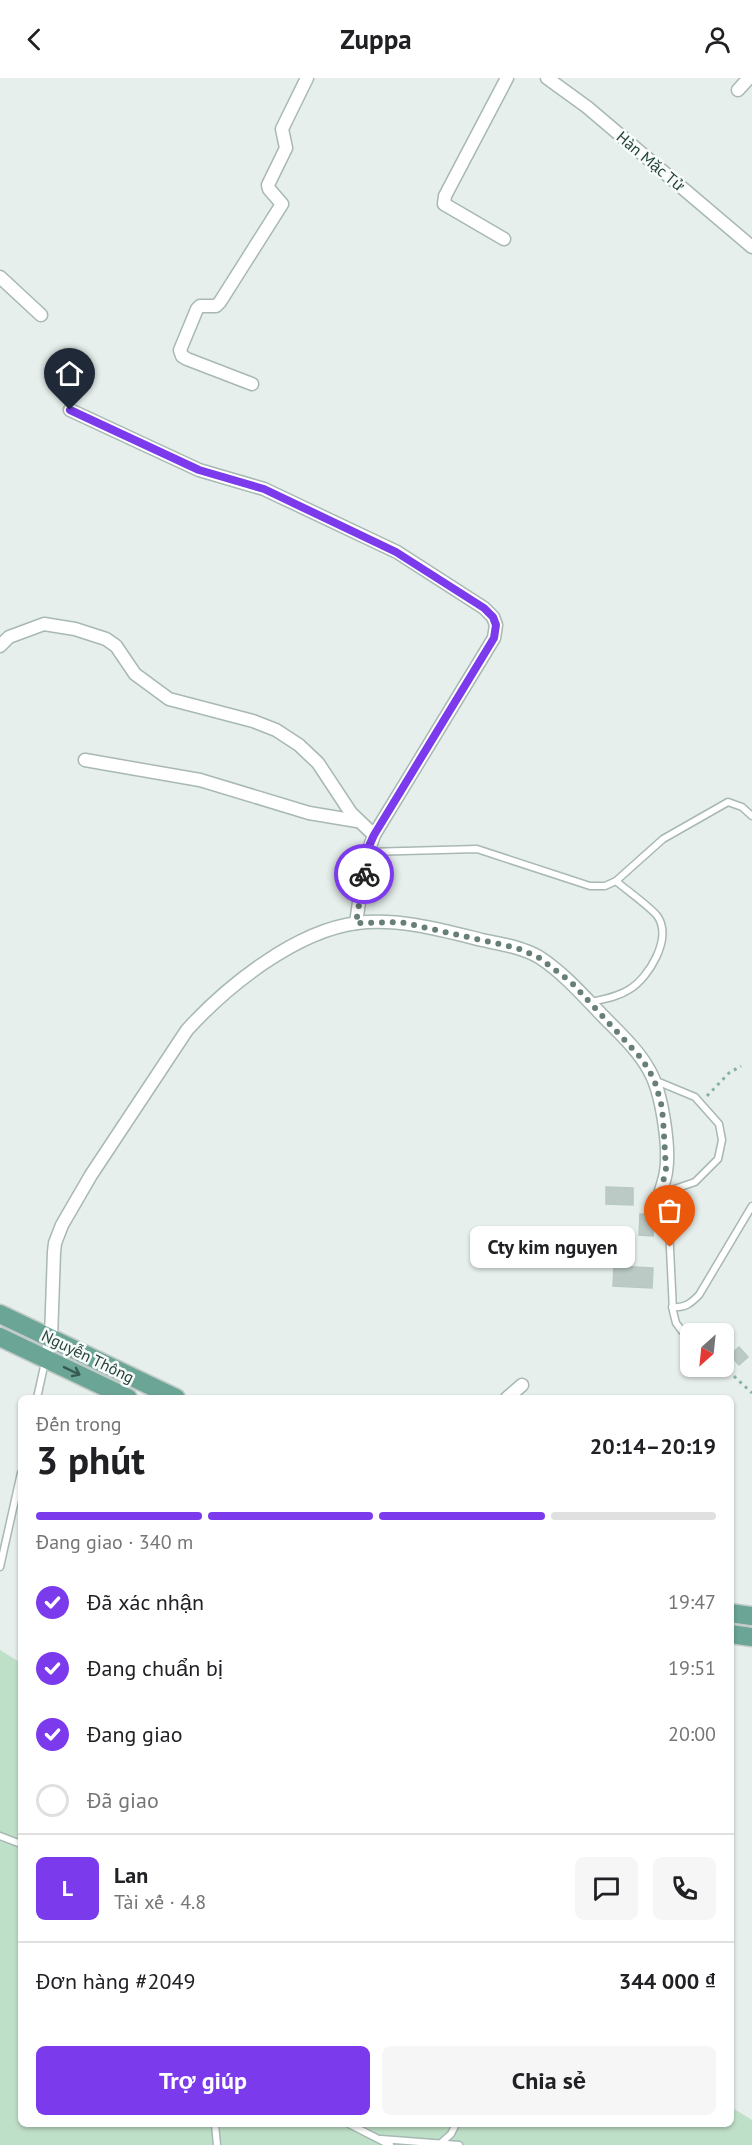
<!DOCTYPE html>
<html lang="vi">
<meta charset="utf-8">
<style>
:root{--surface:#fff;--page:#f6f6f6;--text:#202124;--muted:#757577;--line:#e0e0e0;--accent:#7c3aed}
body{margin:0;font-family:"PT Sans",sans-serif;background:var(--page);color:var(--text);height:100vh;display:flex;flex-direction:column;font-size:22px;white-space:nowrap}
*{box-sizing:border-box;margin:0}
p{font-size:20px;color:var(--muted)}
.icon{flex:none;width:33px;height:33px;fill:none;stroke:currentColor;stroke-width:2;stroke-linecap:round;stroke-linejoin:round}
.map{position:relative;flex:1;overflow:hidden}
.drawer{position:absolute;left:18px;top:1317px;width:716px;height:732px;display:flex;flex-direction:column;background:var(--surface);border-radius:9px;box-shadow:0 2px 4px #0004}
.drawer>*{flex:none}
.needle{width:39px;rotate:207deg}
.controls{position:absolute;left:680px;top:1245px;display:grid;gap:12px}
.controls a{display:grid;place-items:center;width:54px;height:54px;border-radius:9px;background:var(--surface);box-shadow:0 2px 4px #0004;font-size:30px}
.pin{position:absolute;display:grid;place-items:center;width:51px;height:51px;color:#fff;margin:-62px -26px;border-radius:50% 50% 50% 0;rotate:-45deg;box-shadow:0 0 6px #0007}
.pin .icon{rotate:45deg}
.courier{position:absolute;display:grid;place-items:center;width:60px;height:60px;margin:-30px;border:4px solid #7c3aed;border-radius:50%;background:#fff;color:#222;box-shadow:0 2px 8px #0007}
.bubble{position:absolute;height:42px;border-radius:9px;background:var(--surface);box-shadow:0 2px 4px #0004;font-size:20px;font-weight:600;line-height:42px;text-align:center}
.head em{font-style:normal;font-weight:600}
.head div{display:flex;flex-direction:column-reverse}
.head{display:flex;align-items:center;justify-content:space-between;height:102px;padding:0 18px}
h1{font-size:39px;font-weight:600;line-height:45px}
.bar{display:grid;grid-template-columns:repeat(4,1fr);gap:9px 6px;align-content:center;height:72px;padding:0 18px}
.bar i{height:8px;border-radius:4px;background:var(--line)}
.bar .active{background:var(--accent)}
.bar p{grid-column:span 4}
.line{display:flex;align-items:center;gap:15px;padding:0 18px;border-top:2px solid var(--line)}
.line div{flex:1}
.round{display:grid;place-items:center;flex:none;width:63px;height:63px;border-radius:9px;background:var(--page)}
ol{padding:0 18px;list-style:none}
li{display:flex;align-items:center;gap:18px;height:66px}
li p{margin-inline-start:auto}
li .icon{padding:6px;border-radius:50%;background:var(--accent);color:#fff;stroke-width:4}
li:last-child{color:var(--muted)}
li i{width:33px;height:33px;border:3px solid var(--line);border-radius:50%}
.cta{display:flex;gap:12px;margin-top:auto;padding:12px 18px}
.cta a{flex:1;height:69px;border-radius:9px;background:var(--accent);color:#fff;font-size:24px;font-weight:600;line-height:69px;text-align:center}
.cta a+a{background:var(--page);color:var(--text)}
header{display:flex;justify-content:space-between;align-items:center;height:78px;padding:0 18px;background:var(--surface);font-size:27px;font-weight:600}
.map>svg:first-child{display:block}
.green{fill:#bfe0c8}
.building{fill:#bbcac4;stroke:#b8c9c2;stroke-width:1.5}
.lines{fill:none;stroke-linecap:round;stroke-linejoin:round}
.lane-casing{stroke:#a8b8b2;stroke-width:9}
.street-casing{stroke:#a8b8b2;stroke-width:15}
.primary-casing{stroke:#c2cac8;stroke-width:21}
.path{stroke:#86b3a5;stroke-width:3;stroke-dasharray:3 4.5;stroke-linecap:butt}
.lane{stroke:#fff;stroke-width:6}
.street{stroke:#fff;stroke-width:12}
.primary{stroke:#6aa596;stroke-width:18}
.oneway{stroke:#365b51}
.done{stroke:#687f78;stroke-width:6;stroke-dasharray:0 10.8}
.route{stroke:#7c3aed;stroke-width:8}
.labels{text-anchor:middle;stroke-width:5;stroke-linejoin:round;paint-order:stroke}
.street-label{font-size:16px;fill:#24423a;stroke:#f7fbf9}
</style>
<header><svg class="icon" aria-label="back" viewBox="0 0 24 24"><path d="M15 5l-7 7 7 7"/></svg>Zuppa<svg class="icon" aria-label="person" viewBox="0 0 24 24"><circle cx="12" cy="8" r="4"/><path d="M4 21q1-7 8-7t8 7"/></svg></header>
<div class="map">
<svg width="752" height="2067" viewBox="0 0 752 2067">
<rect width="100%" height="100%" fill="#e6efeb"/>
<!-- green -->
<path class="green" d="M 0,1572 L 21,1585 L 21,2046 L 730,2046 L 731,2029 L 752,2042 L 752,2067 L 0,2067 Z"/>
<!-- building -->
<g class="building">
<path d="M 606,1109 L 633,1110 L 633,1127 L 606,1126 Z"/>
<path d="M 640,1136 L 655,1136 L 653,1158 L 639,1157 Z"/>
<path d="M 614,1188 L 653,1190 L 652,1210 L 613,1208 Z"/>
<path d="M 739,1269 L 748,1279 L 739,1287 L 730,1277 Z"/>
</g>
<g class="lines">
<defs>
<g id="lane">
<path d="M 367,774 L 477,771 L 590,808 L 605,808 L 616,803 L 663,761 L 728,724 L 742,729 L 752,738"/>
<path d="M 591,924 C 604,921 618,919 630,911 C 649,899 672,861 658,839 C 652,830 625,811 616,803"/>
<path d="M 654,1002 L 695,1019 L 719,1046 L 722,1062 L 718,1081 L 695,1104 L 660,1116 L 669,1149 L 673,1233 L 676,1245 L 682,1253"/>
<path d="M 672,1229 C 685,1230 690,1226 699,1217 L 752,1128"/>
<path d="M 37,1320 L 45,1284"/>
<path d="M 0,1489 L 21,1395"/>
<path d="M 0,1758 L 21,1766"/>
<path d="M 215,2046 L 217,2067"/>
<path d="M 349,2046 L 390,2067"/>
<path d="M 381,2061 L 459,2067"/>
<path d="M 441,2065 L 451,2056 L 456,2046"/>
</g>
<g id="street">
<path d="M 547,0 L 587,29 L 752,169"/>
<path d="M 738,12 L 749,0"/>
<path d="M 504,161 L 444,126 L 445,118 L 507,0"/>
<path d="M 0,199 L 41,237"/>
<path d="M 252,306 L 187,281 L 182,278 L 180,272 L 197,231 L 200,228 L 216,228 L 220,224 L 282,126 L 269,111 L 268,107 L 286,70 L 282,51 L 307,0"/>
<path d="M 70,332 L 199,392 L 264,411 L 397,474 L 484,530 L 493,539 L 496,547 L 494,560 L 374,757 L 365,783 L 356,845"/>
<path d="M 0,568 L 9,559 L 44,546 L 75,551 L 106,561 L 116,568 L 135,596 L 169,621 L 253,643 L 276,652 L 299,667 L 318,685 L 351,735 L 374,757"/>
<path d="M 85,682 L 200,702 L 309,735 L 357,743"/>
<path d="M 46,1281 L 51,1260 L 54,1174 L 55,1165 L 62,1147 L 91,1097 L 187,952 C 228,907 296,853 357,845 C 399,840 442,852 482,862 C 501,866 522,869 539,879 C 562,894 580,914 599,934 C 616,952 637,970 649,992 C 662,1014 670,1069 666,1094 C 665,1101 662,1109 660,1116"/>
<path d="M 507,1320 L 522,1307"/>
</g>
<g id="primary">
<path d="M 0,1236 L 176,1320"/>
<path d="M 0,1259 L 128,1320"/>
<path d="M 730,1535 L 752,1538"/>
<path d="M 730,1556 L 752,1559"/>
</g>
</defs>
<!-- lane casing -->
<use href="#lane" class="lane-casing"/>
<!-- street casing -->
<use href="#street" class="street-casing"/>
<!-- primary casing -->
<use href="#primary" class="primary-casing"/>
<!-- path -->
<g class="path">
<path d="M 707,1018 L 729,995 L 741,988"/>
<path d="M 723,1288 L 752,1315"/>
</g>
<!-- lane -->
<use href="#lane" class="lane"/>
<!-- street -->
<use href="#street" class="street"/>
<!-- primary -->
<use href="#primary" class="primary"/>
</g>
<!-- one-way arrows -->
<defs><path id="oneway-shaft" d="M-6 0H5M1.5-3L5.5 0L1.5 3" fill="none" stroke-width="1.6" stroke-linecap="round" stroke-linejoin="round" transform="scale(1.5)"/></defs>
<use class="oneway" href="#oneway-shaft" transform="translate(72 1293) rotate(26)"/>
<g class="lines">
<!-- done -->
<path class="done" d="M 364,796 L 356,845 L 400,844 L 517,870 L 538,879 L 571,904 L 642,981 L 654,1001 L 661,1025 L 663,1040 L 666,1092 L 660,1116 L 669,1149 L 670,1169"/>
<!-- route -->
<path class="route" d="M 70,332 L 199,392 L 264,411 L 396,474 L 484,530 L 493,539 L 496,547 L 494,560 L 374,757 L 368,770 L 364,796"/>
</g>
<g class="labels">
<!-- street labels -->
<g class="street-label">
<text transform="translate(651 83) rotate(40)" y="6">Hàn Mặc Tử</text>
<text transform="translate(88 1278) rotate(26)" y="6">Nguyễn Thông</text>
</g>
</g>
</svg>
<div class="controls">
<a><svg class="needle" viewBox="-14 -14 28 28"><path d="M0-13l5 13h-10z" fill="#e53935"/><path d="M0 13l5-13h-10z" fill="#757577"/></svg></a>
</div>
<div class="pin" style="left:670px;top:1169px;background:#ea580c"><svg class="icon" aria-label="bag" viewBox="0 0 24 24"><path d="M5 8h14l-1 12H6zM9 8a3 3 0 0 1 6 0"/></svg></div>
<div class="pin" style="left:70px;top:332px;background:#1f2937"><svg class="icon" aria-label="home" viewBox="0 0 24 24"><path d="M3 11l9-7 9 7M6 9v11h12V9"/></svg></div>
<div class="courier" style="left:364px;top:796px"><svg class="icon" aria-label="bike" viewBox="0 0 24 24"><circle cx="6" cy="16" r="4"/><circle cx="18" cy="16" r="4"/><path d="M6 16l4-8h5l3 8M10 8l3 8H6M13 5h3"/></svg></div>
<div class="bubble" style="left:470px;top:1148px;width:165px">Cty kim nguyen</div>
<section class="drawer">
<div class="head"><div><h1>3 phút</h1><p>Đến trong</p></div><em>20:14–20:19</em></div>
<div class="bar"><i class="active"></i><i class="active"></i><i class="active"></i><i></i><p>Đang giao · 340 m</p></div>
<ol>
<li><svg class="icon" aria-label="check" viewBox="0 0 24 24"><path d="M5 12l5 5 9-10"/></svg>Đã xác nhận<p>19:47</p></li>
<li><svg class="icon" aria-label="check" viewBox="0 0 24 24"><path d="M5 12l5 5 9-10"/></svg>Đang chuẩn bị<p>19:51</p></li>
<li><svg class="icon" aria-label="check" viewBox="0 0 24 24"><path d="M5 12l5 5 9-10"/></svg>Đang giao<p>20:00</p></li>
<li><i></i>Đã giao</li>
</ol>
<div class="line" style="height:108px"><b class="round" style="background:var(--accent);color:#fff">L</b><div><b>Lan</b><p>Tài xế · 4.8</p></div><a class="round"><svg class="icon" aria-label="chat" viewBox="0 0 24 24"><path d="M4 5h16v11H9l-5 4z"/></svg></a><a class="round"><svg class="icon" aria-label="phone" viewBox="0 0 24 24"><path d="M5 4h4l2 5-3 2q2 4 5 5l2-3 5 2v4C11 20 4 13 5 4z"/></svg></a></div>
<div class="line" style="height:78px"><div>Đơn hàng #2049</div><b>344 000 ₫</b></div>
<div class="cta"><a>Trợ giúp</a><a>Chia sẻ</a></div>
</section>
</div>
